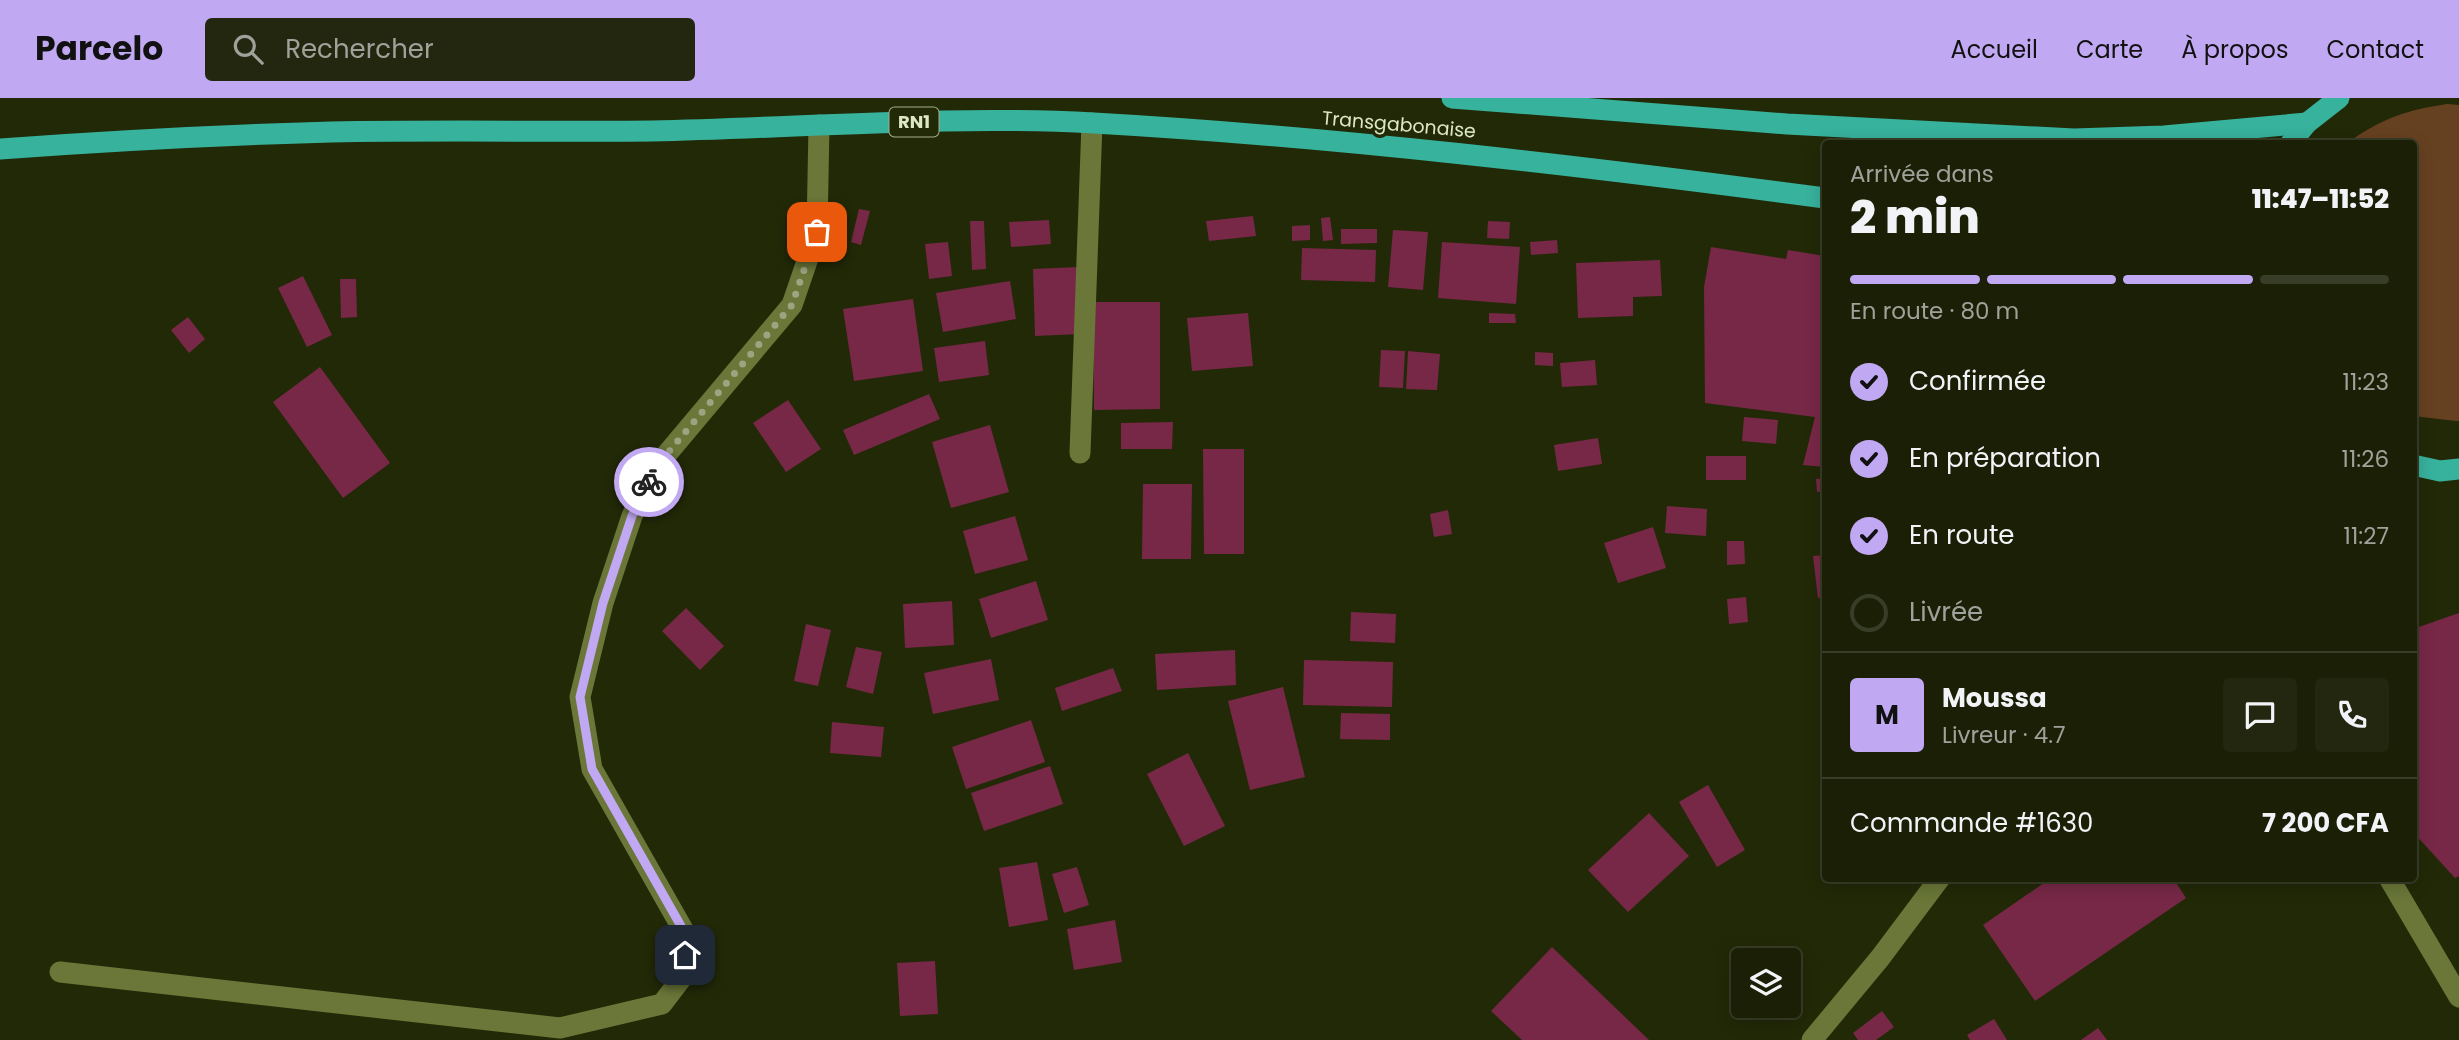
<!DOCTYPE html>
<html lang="fr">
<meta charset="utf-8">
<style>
:root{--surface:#1a1f05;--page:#23270f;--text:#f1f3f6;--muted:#9fa29a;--line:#383d27;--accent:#c1a8f3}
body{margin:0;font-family:Poppins,sans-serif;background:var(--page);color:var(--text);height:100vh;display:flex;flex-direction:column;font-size:26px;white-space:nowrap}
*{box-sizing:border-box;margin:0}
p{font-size:23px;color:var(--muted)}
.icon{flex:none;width:38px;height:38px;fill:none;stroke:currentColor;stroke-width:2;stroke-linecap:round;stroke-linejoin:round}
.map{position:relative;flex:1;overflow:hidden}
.sheet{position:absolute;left:1822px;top:42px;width:595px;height:742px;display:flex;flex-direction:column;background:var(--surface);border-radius:7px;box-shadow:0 4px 18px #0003,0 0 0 2px var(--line)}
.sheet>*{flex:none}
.controls{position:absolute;left:1731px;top:850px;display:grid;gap:14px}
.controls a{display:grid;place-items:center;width:70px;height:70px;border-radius:7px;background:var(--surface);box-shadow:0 4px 18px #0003,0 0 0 2px var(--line);font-size:35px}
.pin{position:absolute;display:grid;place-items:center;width:60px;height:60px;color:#fff;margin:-30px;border-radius:14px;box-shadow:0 4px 10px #0006}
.courier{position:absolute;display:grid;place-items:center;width:70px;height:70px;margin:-35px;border:5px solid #c1a8f3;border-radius:50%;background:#fff;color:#222;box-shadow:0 2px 9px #0007}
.summary em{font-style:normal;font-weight:800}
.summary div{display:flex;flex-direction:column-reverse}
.summary{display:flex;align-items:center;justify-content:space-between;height:119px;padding:0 28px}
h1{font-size:46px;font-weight:800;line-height:52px}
.bar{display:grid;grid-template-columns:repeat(4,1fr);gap:10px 7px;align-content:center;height:84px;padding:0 28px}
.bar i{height:9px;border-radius:5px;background:var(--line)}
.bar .active{background:var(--accent)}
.bar p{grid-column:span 4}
.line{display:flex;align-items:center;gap:18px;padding:0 28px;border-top:2px solid var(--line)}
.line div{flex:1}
.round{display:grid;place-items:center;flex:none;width:74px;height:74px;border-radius:7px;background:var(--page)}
ol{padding:0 28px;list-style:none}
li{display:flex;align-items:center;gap:21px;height:77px}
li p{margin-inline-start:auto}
li .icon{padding:7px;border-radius:50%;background:var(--accent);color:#111;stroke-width:4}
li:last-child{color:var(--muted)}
li i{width:38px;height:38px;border:4px solid var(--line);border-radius:50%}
header{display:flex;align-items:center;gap:42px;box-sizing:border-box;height:98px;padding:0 35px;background:var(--accent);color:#111}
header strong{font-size:33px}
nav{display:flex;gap:38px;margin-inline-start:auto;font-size:24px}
.search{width:490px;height:63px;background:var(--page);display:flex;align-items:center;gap:18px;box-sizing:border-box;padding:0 24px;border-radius:7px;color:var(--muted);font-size:26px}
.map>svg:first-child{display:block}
.green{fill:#664121}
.building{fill:#772847}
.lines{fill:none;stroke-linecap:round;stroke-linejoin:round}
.minor{stroke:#6a7738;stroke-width:21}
.highway{stroke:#37b29d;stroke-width:21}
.done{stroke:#9ca482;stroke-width:7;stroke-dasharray:0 12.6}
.route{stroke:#c1a8f3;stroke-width:9}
.labels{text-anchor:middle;stroke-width:7;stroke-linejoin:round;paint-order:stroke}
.shield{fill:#222907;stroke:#a5ad8c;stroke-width:2}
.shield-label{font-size:18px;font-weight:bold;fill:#dde6c5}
.street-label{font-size:19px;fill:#dde6c5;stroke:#222907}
</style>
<header>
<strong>Parcelo</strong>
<div class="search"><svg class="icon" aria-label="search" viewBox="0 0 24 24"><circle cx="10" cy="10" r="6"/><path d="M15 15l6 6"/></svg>Rechercher</div>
<nav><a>Accueil</a><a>Carte</a><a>À propos</a><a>Contact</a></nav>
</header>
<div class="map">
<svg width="2459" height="942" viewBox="0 0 2459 942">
<rect width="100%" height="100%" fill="#222907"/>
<!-- green -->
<path class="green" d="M 2447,6 L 2459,7 L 2459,323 L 2456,323 L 2413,318 L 2413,46 L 2347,45 C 2381,21 2406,12 2447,6 Z"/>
<!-- building -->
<g class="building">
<path d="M 859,111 L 870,113 L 861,147 L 851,144 Z"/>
<path d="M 1253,118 L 1256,138 L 1209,143 L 1206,123 Z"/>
<path d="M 1330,119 L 1333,142 L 1323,143 L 1321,120 Z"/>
<path d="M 1049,122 L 1051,146 L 1011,149 L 1009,124 Z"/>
<path d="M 970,123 L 984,123 L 986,171 L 972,172 Z"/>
<path d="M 1488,123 L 1510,124 L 1509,141 L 1487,140 Z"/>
<path d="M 1310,127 L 1310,142 L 1292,143 L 1292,128 Z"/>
<path d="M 1341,131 L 1377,131 L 1377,145 L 1341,146 Z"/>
<path d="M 1393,132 L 1428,134 L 1423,192 L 1388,189 Z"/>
<path d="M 1557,142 L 1558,155 L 1531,157 L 1530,144 Z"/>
<path d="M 948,144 L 952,178 L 929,181 L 925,146 Z"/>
<path d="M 1442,144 L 1520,149 L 1516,206 L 1438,200 Z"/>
<path d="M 1711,149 L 1786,161 L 1788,152 L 1825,158 L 1825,369 L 1803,367 L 1815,319 L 1705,305 L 1704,189 Z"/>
<path d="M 1302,150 L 1376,152 L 1375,184 L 1301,182 Z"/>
<path d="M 1660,162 L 1662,198 L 1633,199 L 1633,218 L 1578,220 L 1576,165 Z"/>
<path d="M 1078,169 L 1080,236 L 1035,238 L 1033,171 Z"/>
<path d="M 303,178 L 332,237 L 307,249 L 278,190 Z"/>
<path d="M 340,181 L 356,181 L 357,219 L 341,220 Z"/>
<path d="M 1010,183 L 1016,221 L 943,234 L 936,195 Z"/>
<path d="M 913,201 L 923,273 L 854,283 L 843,211 Z"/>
<path d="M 1093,204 L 1160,204 L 1160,311 L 1094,312 Z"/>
<path d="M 1248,215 L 1253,268 L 1192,273 L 1187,220 Z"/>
<path d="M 1489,215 L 1515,216 L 1516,225 L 1489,225 Z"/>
<path d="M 188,219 L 205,241 L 189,255 L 171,232 Z"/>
<path d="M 985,243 L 989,277 L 939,284 L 934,250 Z"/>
<path d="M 1381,252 L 1405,253 L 1403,290 L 1379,289 Z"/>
<path d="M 1408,253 L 1440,256 L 1437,292 L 1406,291 Z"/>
<path d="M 1535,254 L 1553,255 L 1553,268 L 1535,267 Z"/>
<path d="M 1595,262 L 1597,287 L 1562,289 L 1560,265 Z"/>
<path d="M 320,269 L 390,365 L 343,400 L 273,304 Z"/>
<path d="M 929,296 L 940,321 L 854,357 L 843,332 Z"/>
<path d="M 788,302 L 821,351 L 786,374 L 753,325 Z"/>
<path d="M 1744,319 L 1778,322 L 1776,346 L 1742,343 Z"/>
<path d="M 1173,324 L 1172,351 L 1121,351 L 1121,325 Z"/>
<path d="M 990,327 L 1009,394 L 951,410 L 932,344 Z"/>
<path d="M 1598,340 L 1602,366 L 1558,373 L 1554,347 Z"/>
<path d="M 1203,351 L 1244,351 L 1244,456 L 1204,456 Z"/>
<rect x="1706" y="358" width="40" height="24"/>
<path d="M 1825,380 L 1825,393 L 1817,394 L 1816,381 Z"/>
<path d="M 1143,386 L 1192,386 L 1191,461 L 1142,461 Z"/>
<path d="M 1667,408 L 1707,411 L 1706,438 L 1665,435 Z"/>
<path d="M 1448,412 L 1452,436 L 1434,439 L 1430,416 Z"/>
<path d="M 1015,418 L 1028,462 L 975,476 L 963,433 Z"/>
<path d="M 1653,429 L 1666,470 L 1618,485 L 1604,445 Z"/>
<path d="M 1727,443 L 1744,443 L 1745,466 L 1727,467 Z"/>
<path d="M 1825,457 L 1825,499 L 1818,500 L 1813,458 Z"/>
<path d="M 1036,483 L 1048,522 L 991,540 L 979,501 Z"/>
<path d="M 1746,499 L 1748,524 L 1729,526 L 1727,501 Z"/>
<path d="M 952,503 L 954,547 L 905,550 L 903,506 Z"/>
<path d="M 686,510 L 724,548 L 700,572 L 662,533 Z"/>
<path d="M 1351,514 L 1396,516 L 1395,545 L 1350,543 Z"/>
<path d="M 2459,515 L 2459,778 L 2455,780 L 2413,734 L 2413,531 Z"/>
<path d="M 806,526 L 831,532 L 818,588 L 794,583 Z"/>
<path d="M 856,549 L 882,554 L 873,596 L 846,589 Z"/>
<path d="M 1235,552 L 1236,587 L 1157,592 L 1155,556 Z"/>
<path d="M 991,561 L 999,602 L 933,616 L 924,575 Z"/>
<path d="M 1304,562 L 1393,564 L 1392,609 L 1303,607 Z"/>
<path d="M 1113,570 L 1122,593 L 1062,613 L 1055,590 Z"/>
<path d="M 1283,589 L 1305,679 L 1250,692 L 1228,603 Z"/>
<path d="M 1341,615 L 1390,616 L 1390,642 L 1340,641 Z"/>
<path d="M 1031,622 L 1045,664 L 966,691 L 952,649 Z"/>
<path d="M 832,624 L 884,629 L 881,659 L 830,655 Z"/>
<path d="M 1188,655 L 1225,728 L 1184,748 L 1147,676 Z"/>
<path d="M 1050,668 L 1063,706 L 984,733 L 971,695 Z"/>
<path d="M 1708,687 L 1745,752 L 1717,769 L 1679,704 Z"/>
<path d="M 1649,715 L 1689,758 L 1628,814 L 1588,772 Z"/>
<path d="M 1037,764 L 1048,822 L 1009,829 L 999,770 Z"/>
<path d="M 1077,769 L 1089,807 L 1064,815 L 1052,776 Z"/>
<path d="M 2051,780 L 2173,780 L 2186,800 L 2035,903 L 1983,827 Z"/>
<path d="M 1115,822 L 1122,864 L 1074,872 L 1067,831 Z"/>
<path d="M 1552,849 L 1649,942 L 1522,942 L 1491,913 Z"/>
<path d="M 935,863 L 938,916 L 900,918 L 897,865 Z"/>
<path d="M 1882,913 L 1894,929 L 1876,942 L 1858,942 L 1853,935 Z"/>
<path d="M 1994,921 L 2007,942 L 1970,942 L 1967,937 Z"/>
<path d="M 2098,930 L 2107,942 L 2081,942 Z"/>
</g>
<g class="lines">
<!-- minor -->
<g class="minor">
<path d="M 1080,355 L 1092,25"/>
<path d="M 2389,780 L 2459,899"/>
<path d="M 60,874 L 560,930 L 662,906 L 684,877 L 686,837 L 592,671 L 580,599 L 603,505 L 632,418 L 656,369 L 792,207 L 817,134 L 819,27"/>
<path d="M 1812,942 L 1880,860 L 1940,780"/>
</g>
<!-- highway -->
<g class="highway">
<path d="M 1452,0 L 1787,26 L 2074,41 L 2164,38 L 2307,25"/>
<path d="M 2290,46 L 2307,25 L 2339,0"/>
<path d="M 0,51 C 110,43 220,37 331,34 C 438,32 545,34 652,33 C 800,30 947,17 1094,25 C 1339,39 1582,68 1825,100"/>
<path d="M 2413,367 L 2440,373 L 2459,371"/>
</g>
</g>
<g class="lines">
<!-- done -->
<path class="done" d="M 649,384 L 656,369 L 792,207 L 817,134"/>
<!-- route -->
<path class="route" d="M 649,384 L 632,418 L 603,505 L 580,599 L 592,671 L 686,837 L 685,857"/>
</g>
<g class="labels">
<!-- shield labels -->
<rect class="shield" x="889.5" y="9.5" width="49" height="29" rx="5"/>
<g class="shield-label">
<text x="914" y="30">RN1</text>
</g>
<!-- street labels -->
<g class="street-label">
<text transform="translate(1399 26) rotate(5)" y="7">Transgabonaise</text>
</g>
</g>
</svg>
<div class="controls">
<a><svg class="icon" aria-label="layers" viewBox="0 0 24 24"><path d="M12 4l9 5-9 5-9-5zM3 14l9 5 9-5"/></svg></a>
</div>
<div class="pin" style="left:817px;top:134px;background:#ea580c"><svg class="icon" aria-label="bag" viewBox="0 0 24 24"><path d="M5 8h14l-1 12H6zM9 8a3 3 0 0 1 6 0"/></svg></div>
<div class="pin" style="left:685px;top:857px;background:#1f2937"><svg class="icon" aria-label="home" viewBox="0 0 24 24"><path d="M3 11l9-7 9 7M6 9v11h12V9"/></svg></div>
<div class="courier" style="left:649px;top:384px"><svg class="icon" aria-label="bike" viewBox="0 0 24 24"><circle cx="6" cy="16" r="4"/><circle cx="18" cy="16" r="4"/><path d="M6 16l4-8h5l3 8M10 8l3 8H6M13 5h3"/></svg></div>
<section class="sheet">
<div class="summary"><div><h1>2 min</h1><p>Arrivée dans</p></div><em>11:47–11:52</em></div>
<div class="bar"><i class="active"></i><i class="active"></i><i class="active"></i><i></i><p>En route · 80 m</p></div>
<ol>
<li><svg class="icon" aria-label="check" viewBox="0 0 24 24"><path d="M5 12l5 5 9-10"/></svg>Confirmée<p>11:23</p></li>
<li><svg class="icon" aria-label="check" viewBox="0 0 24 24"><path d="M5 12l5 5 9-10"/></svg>En préparation<p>11:26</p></li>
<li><svg class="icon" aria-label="check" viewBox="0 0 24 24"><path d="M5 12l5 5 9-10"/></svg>En route<p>11:27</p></li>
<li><i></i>Livrée</li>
</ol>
<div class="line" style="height:126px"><b class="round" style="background:var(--accent);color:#111">M</b><div><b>Moussa</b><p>Livreur · 4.7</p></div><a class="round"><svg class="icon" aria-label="chat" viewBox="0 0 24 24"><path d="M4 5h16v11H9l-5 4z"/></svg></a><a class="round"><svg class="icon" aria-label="phone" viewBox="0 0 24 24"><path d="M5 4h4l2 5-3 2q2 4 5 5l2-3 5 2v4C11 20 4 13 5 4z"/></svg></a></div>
<div class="line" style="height:91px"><div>Commande #1630</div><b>7 200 CFA</b></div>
</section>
</div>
